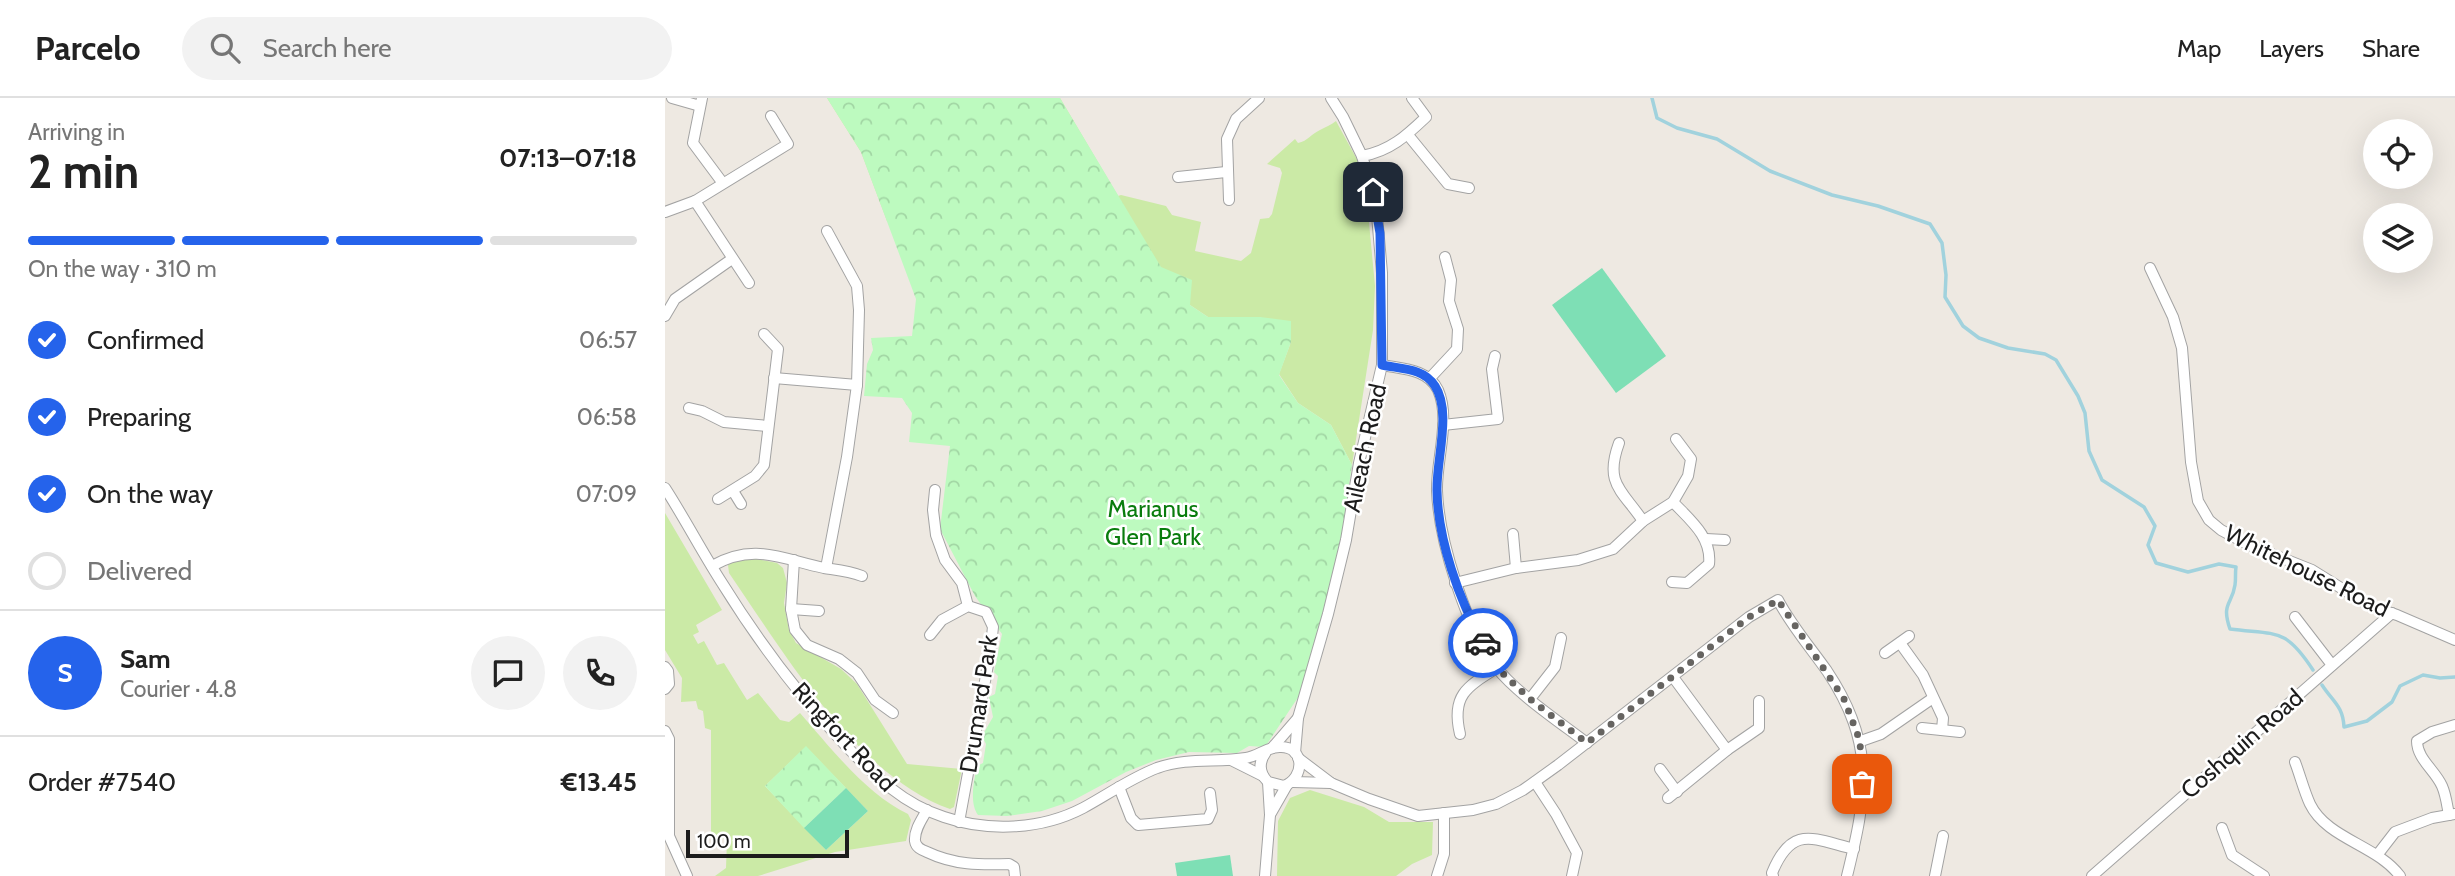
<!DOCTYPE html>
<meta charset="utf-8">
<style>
:root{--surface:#fff;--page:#f2f2f2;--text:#222;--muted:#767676;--line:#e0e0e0;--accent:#2563eb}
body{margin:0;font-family:Cabin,sans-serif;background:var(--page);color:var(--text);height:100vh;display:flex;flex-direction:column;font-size:26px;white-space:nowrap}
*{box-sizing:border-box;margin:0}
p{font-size:23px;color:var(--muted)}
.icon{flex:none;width:38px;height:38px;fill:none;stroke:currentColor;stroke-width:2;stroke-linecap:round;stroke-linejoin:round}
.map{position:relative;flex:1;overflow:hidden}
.drawer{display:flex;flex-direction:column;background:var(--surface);width:665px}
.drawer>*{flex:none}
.tools{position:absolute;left:1698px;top:21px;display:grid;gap:14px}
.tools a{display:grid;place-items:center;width:70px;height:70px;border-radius:50%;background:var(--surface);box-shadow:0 7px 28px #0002;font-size:35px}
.scale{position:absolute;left:21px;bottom:18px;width:163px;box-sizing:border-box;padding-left:7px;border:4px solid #1c1c1c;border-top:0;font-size:19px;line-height:24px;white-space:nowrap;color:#1c1c1c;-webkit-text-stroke:5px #fff;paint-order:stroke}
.pin{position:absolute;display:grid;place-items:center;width:60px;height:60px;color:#fff;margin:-30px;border-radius:14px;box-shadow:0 4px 10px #0006}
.courier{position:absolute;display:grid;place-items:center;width:70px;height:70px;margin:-35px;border:5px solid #2563eb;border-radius:50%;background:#fff;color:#222;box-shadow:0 2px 9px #0007}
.headline em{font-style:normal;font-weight:700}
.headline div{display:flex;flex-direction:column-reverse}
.headline{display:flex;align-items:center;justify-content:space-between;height:119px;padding:0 28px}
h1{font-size:46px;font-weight:700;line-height:52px}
.bar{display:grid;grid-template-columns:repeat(4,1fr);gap:10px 7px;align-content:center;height:84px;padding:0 28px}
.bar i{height:9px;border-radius:5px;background:var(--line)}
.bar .current{background:var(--accent)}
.bar p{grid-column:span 4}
.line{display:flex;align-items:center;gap:18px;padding:0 28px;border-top:2px solid var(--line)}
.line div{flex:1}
.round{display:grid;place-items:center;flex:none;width:74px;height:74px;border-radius:37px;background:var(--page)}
ol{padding:0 28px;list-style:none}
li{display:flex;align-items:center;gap:21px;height:77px}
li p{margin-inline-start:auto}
li .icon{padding:7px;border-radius:50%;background:var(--accent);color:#fff;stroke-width:4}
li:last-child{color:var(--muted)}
li i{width:38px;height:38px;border:4px solid var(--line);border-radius:50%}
header{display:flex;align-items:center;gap:42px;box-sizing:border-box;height:98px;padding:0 35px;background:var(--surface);border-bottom:2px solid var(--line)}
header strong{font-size:33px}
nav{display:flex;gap:38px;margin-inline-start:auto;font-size:24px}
.search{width:490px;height:63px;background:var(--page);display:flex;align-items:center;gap:18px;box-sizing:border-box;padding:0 24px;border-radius:38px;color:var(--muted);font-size:26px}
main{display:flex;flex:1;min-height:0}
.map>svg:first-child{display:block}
.grass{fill:#cbeaa6;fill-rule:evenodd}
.park{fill:url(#park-crowns)}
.pitch{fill:#7edfb5}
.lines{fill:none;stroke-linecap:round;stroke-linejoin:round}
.stream{stroke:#a1d2dd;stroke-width:3.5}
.minor-casing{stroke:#a3a3a3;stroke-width:12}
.minor{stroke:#fff;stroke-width:10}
.done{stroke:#666461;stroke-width:7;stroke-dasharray:0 12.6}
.route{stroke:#2563eb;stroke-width:9}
.labels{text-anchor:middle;stroke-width:5;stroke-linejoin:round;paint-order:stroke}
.street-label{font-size:24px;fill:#1c1c1c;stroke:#fff}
.park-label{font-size:24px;fill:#097c0d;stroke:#fff}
</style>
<header>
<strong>Parcelo</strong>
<div class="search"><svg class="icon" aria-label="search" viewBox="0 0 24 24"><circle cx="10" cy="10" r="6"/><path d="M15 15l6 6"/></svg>Search here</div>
<nav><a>Map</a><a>Layers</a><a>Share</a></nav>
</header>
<main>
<section class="drawer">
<div class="headline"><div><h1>2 min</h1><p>Arriving in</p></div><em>07:13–07:18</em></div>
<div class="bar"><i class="current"></i><i class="current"></i><i class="current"></i><i></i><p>On the way · 310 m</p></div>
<ol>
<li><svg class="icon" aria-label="check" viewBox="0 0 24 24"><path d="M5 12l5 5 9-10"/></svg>Confirmed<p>06:57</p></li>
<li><svg class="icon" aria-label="check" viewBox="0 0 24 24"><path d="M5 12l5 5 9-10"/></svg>Preparing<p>06:58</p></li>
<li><svg class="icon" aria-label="check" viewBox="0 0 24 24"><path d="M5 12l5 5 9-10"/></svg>On the way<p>07:09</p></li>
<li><i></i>Delivered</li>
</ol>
<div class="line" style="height:126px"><b class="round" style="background:var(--accent);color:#fff">S</b><div><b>Sam</b><p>Courier · 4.8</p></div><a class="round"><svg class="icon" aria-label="chat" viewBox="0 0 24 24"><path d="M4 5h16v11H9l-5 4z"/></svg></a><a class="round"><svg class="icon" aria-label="phone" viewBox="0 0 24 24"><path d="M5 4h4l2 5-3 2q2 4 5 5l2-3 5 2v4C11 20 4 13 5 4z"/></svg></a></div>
<div class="line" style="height:91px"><div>Order #7540</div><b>€13.45</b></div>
</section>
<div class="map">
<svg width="1790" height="778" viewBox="0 0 1790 778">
<defs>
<pattern id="park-crowns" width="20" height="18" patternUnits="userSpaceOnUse" patternTransform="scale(1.75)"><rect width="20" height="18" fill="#bdfabf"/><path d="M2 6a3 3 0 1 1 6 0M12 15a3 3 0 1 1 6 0" fill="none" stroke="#a2d6a4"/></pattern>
</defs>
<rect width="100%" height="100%" fill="#eee9e2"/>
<!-- grass -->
<g class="grass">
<path d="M 162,0 L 395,0 L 453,98 L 456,97 L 501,108 L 507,117 L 536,124 L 530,153 L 576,163 L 586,155 L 595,121 L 604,120 L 607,116 L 617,75 L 615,70 L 602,66 L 630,41 L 633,45 C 643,43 646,36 655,32 C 660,29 666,27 671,23 L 694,65 L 701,93 L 710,188 L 708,232 L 687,367 L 666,327 L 633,305 L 614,276 L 626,244 L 595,219 L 543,219 L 525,207 L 222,123 L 196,54 Z"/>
<path d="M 0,415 L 57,512 L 31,527 L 34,534 L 28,537 L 33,546 L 39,543 L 52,567 L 59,565 L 82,602 L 93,595 L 115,622 L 124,624 L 135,615 C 165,649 202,697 243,716 L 246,722 L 241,743 L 170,754 L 93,778 L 50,778 L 61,770 L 62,741 L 46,740 L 46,632 L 40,630 L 38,613 L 33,611 L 31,603 L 16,604 L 17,580 L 0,552 ZM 141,649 L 203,713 L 161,752 L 100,688 Z"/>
<path d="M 82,459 L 112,465 L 118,470 L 122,485 L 119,505 L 124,532 L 131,545 L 176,571 L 192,586 L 242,666 L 297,671 L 289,709 L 285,711 C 191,678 118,553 64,475 L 63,467 L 69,463 Z"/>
<path d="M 645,692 L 699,709 L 724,724 L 768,724 L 767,757 L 747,766 L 731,778 L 612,778 L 613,723 L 625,700 Z"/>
</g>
<!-- park -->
<g class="park">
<path d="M 162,0 L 395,0 L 496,169 L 527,182 L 525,207 L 543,219 L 595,219 L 626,223 L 626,244 L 614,277 L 633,305 L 666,327 L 687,367 L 676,442 L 661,515 L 636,595 L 600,649 L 584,648 L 572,655 L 524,654 L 491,662 L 461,674 L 407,703 L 377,713 L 342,718 L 313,717 C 304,705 309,683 312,668 L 318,665 L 321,646 L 317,638 L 328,619 L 324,599 L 330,596 L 333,578 L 329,574 L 337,536 L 310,498 L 275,431 L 285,348 L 244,344 L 247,315 L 237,300 L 199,298 L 202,266 L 208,252 L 206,240 L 247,238 L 251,201 L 196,54 Z"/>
<path d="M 141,648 L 181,690 L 139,730 L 100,688 Z"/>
</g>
<!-- pitch -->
<g class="pitch">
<path d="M 937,170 L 1001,258 L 951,295 L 887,207 Z"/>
<path d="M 181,690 L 203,713 L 161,752 L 139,730 Z"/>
<path d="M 565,757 L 568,778 L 512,778 L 510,765 Z"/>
</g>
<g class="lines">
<!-- stream -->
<g class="stream">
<path d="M 987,0 L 992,20 L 1012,30 L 1052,41 L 1105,73 L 1167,97 L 1213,108 L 1265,126 L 1277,145 L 1281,177 L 1280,199 L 1298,228 L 1314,240 L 1343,250 L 1380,256 L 1391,262 L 1413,298 L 1420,315 L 1424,353 L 1437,382 L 1479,409 L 1490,428 L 1483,447 L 1491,465 L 1523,474 L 1554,466 L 1571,469 C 1570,475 1571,481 1570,487 C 1567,507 1556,505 1565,531 C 1612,537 1620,529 1648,572"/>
<path d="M 1657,587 C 1668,604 1678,608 1679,629 L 1702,623 L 1727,604 L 1735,588 L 1758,577 L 1775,580 L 1790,579"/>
</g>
<defs>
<g id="minor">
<path d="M 7,0 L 35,8"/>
<path d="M 37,0 L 28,45 L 57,84"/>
<path d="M 743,37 L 783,86 L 804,90"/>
<path d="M 697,58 C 725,53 741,38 761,19 L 747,0"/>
<path d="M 513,79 L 561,74"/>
<path d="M 564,102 L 562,41 L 571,21 L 594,0"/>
<path d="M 30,103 L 84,185"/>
<path d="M 0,114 L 30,103 L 123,46 L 106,18"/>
<path d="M 1485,170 L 1508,219 L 1517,250 L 1526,364 L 1533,403 L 1544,422 L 1556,432 L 1584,447 L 1647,472 L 1705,508 L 1732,517 L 1790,542"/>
<path d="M 0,218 L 10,201 L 67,161"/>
<path d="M 717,267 C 738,271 763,271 773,292 C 786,321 771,362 772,393 C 774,443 801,529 831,569 C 851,595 896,625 922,645"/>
<path d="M 109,280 L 192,287"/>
<path d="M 765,280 L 792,251 L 793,231 L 784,203 L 786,182 L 780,159"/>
<path d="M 24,310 L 37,313 L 59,324 L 103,328"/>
<path d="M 778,327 L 833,321 L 827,271 L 830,258"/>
<path d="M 954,345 C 939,386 957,392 978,423"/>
<path d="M 0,390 C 20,421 37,454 57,485 C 93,543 135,599 182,649 C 211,679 238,706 279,719 C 323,734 376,732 418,710 C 442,697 466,680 492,670 C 523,659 551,665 581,660 C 593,658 604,648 616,649 C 640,649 640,680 619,688 L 603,684 C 594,675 593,665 601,654"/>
<path d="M 270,392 L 268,412 L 271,437 L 280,462 L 297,485 L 303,508"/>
<path d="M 68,393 L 76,406"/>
<path d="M 53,401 L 90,378 L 99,367 L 113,251 L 99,236"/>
<path d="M 848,436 L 851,470"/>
<path d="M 1041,441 L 1060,442"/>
<path d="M 129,462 L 126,511 L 130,532 L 142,547 L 174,561 L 192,575 L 210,602 L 228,615"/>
<path d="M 47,468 C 89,444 116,461 159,470 C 172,472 184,473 197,478"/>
<path d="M 161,470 L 182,359 L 192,287 L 194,212 L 192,188 L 162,133"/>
<path d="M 1007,484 L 1022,485 L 1044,466 C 1047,439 1025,422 1008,404"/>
<path d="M 790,485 L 851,470 L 913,462 L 948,451 L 978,423 L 1008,404 L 1023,378 L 1026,361 L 1011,341"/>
<path d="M 126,511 L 154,513"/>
<path d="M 1630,519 L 1667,567"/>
<path d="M 265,537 L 277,522 L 303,508 L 321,514 L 328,529 L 325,556 L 294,724"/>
<path d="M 1235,545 L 1258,577 L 1278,620 L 1277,632"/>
<path d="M 1220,555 L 1244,538"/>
<path d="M 0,569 L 3,573 L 4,586 L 0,591"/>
<path d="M 865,601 L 890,569 L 896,540"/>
<path d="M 1257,630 L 1295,634"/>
<path d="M 0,633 L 4,641 L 4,738 L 22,778"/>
<path d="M 795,636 C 786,598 801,589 832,570"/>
<path d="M 1196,643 L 1216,636 L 1268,600"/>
<path d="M 607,650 L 633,620"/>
<path d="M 1062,652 L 1094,630 L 1094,603"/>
<path d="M 630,655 L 633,620 L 663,516 L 681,442 L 694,365 L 717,267 L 717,175 L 711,106 L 697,58 L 678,19 L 666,0"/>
<path d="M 633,660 L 666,685 L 704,701 L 753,718 L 808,712 L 831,706 L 858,692 L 893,667 L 1084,519 L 1113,502 C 1126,527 1145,549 1162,573 C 1211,646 1202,697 1182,778"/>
<path d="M 566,662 L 598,678"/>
<path d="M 1630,664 C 1635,677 1639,693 1645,706 C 1662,741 1712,747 1735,778"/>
<path d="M 995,671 L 1012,694"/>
<path d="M 628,684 L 666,685"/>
<path d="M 870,684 L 891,716 L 912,755 L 907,778"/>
<path d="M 454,689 L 466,720 L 473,727 L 543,721 L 547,712 L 545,695"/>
<path d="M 1003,700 L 1062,652 L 1008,579"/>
<path d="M 262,712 C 257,721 249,732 250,743 C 251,750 257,752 262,754 C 289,767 315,767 344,766 L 349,769 L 350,778"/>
<path d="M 606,715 L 622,687"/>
<path d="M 1784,717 C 1782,707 1781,697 1777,688 C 1770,672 1752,661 1752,643 L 1767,634 L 1790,627"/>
<path d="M 1557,730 L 1567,757 L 1599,778"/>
<path d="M 1713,756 L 1730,734 L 1767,720 L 1790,716"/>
<path d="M 600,778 L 605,717 L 603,684"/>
<path d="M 772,778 L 779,756 L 779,715"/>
<path d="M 1108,778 L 1107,775 C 1127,726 1148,741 1189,751"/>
<path d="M 1270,778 L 1278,738"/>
<path d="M 1427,778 L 1727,515"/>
</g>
</defs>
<!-- minor casing -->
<use href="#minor" class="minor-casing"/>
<!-- minor -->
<use href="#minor" class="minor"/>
</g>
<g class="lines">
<!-- done -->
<path class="done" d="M 818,545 L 832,570 L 865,601 L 922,645 L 1084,519 L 1113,502 L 1179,601 L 1195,643 L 1197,686"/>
<!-- route -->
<path class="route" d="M 708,94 L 715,135 L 717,267 C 736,271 759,270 770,288 C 787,314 771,362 772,393 C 773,443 794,501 818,545"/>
</g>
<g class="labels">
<!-- street labels -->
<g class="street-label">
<text transform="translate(700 350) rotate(-78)" y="8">Aileach Road</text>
<text transform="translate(1642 473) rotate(26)" y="8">Whitehouse Road</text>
<text transform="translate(314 606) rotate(-81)" y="8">Drumard Park</text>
<text transform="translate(179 639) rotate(47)" y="8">Ringfort Road</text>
<text transform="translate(1577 646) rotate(-41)" y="8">Coshquin Road</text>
</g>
<!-- park labels -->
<g class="park-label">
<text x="488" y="419">Marianus<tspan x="488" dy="28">Glen Park</tspan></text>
</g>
</g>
</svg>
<div class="tools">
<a><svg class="icon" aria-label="locate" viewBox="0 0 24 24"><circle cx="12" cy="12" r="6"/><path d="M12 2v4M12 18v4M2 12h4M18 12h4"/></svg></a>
<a><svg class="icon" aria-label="layers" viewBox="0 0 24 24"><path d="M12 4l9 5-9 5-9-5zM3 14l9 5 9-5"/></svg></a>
</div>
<div class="scale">100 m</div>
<div class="pin" style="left:1197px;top:686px;background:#ea580c"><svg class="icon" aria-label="bag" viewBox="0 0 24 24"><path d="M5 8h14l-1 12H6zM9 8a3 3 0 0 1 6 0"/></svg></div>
<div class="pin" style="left:708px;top:94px;background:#1f2937"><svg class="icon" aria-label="home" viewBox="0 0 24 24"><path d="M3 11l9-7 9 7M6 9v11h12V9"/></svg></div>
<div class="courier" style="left:818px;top:545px"><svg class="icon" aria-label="car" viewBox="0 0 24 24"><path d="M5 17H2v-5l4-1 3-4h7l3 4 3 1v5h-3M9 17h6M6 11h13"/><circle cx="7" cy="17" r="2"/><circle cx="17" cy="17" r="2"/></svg></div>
</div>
</main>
